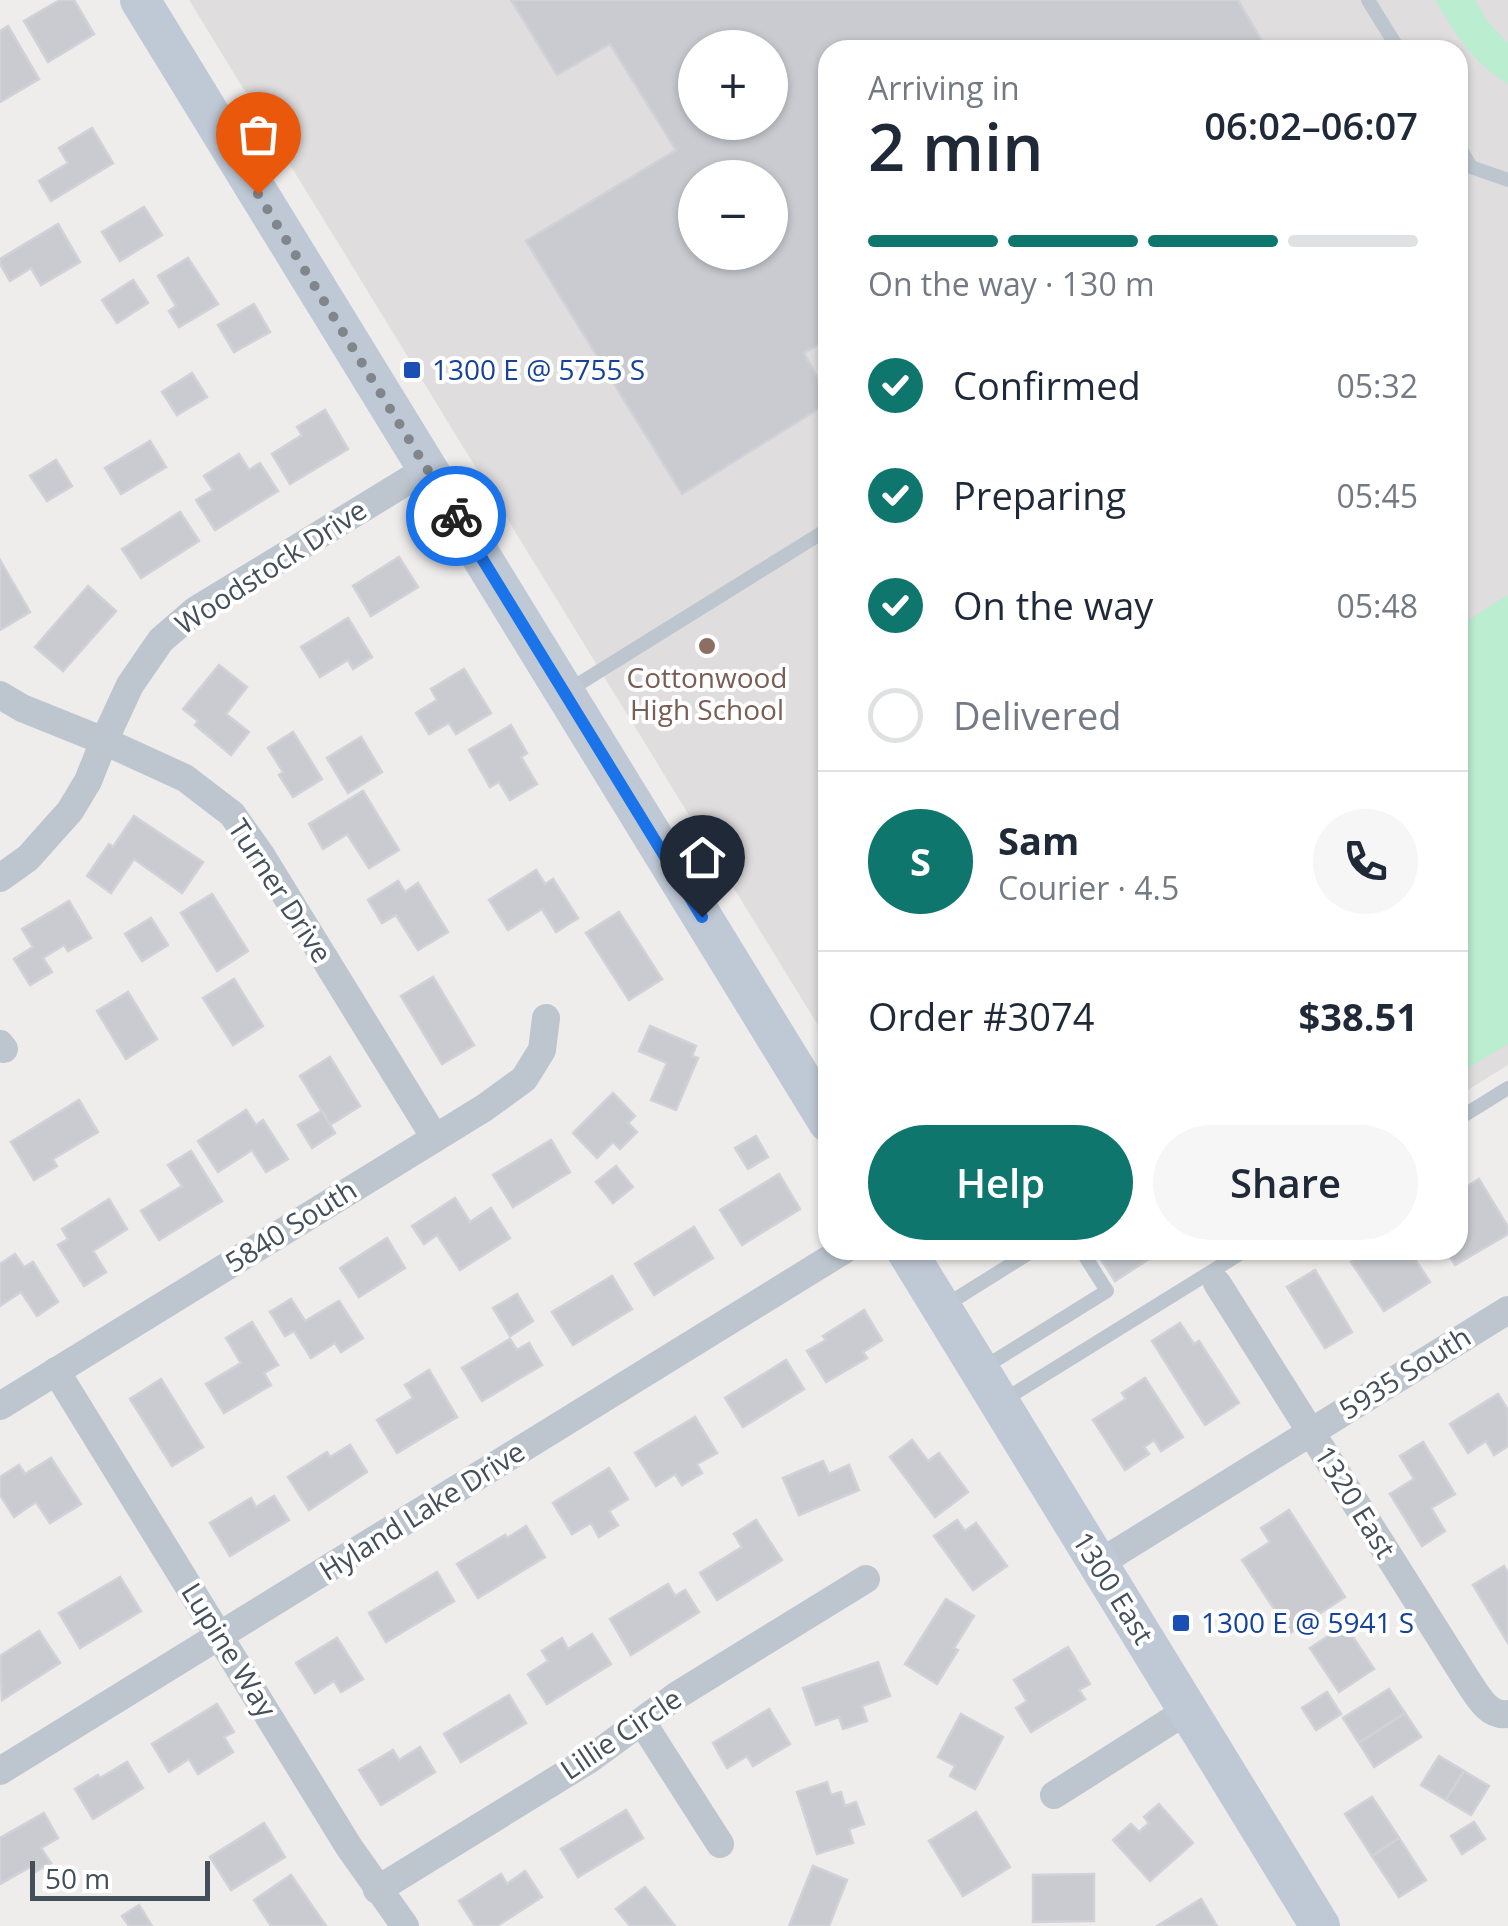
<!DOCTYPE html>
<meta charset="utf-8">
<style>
:root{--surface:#fff;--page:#f6f6f7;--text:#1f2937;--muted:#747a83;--line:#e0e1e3;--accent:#0f766e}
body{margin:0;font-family:"Open Sans",sans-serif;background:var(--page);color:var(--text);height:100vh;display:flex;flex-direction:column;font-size:38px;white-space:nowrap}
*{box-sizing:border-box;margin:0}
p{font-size:32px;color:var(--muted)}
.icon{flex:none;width:55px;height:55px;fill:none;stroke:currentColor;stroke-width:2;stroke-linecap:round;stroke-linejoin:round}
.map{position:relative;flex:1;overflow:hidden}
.details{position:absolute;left:818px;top:40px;width:650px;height:1220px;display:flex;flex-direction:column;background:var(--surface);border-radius:30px;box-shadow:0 2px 8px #0004}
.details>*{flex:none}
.tools{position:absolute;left:678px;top:30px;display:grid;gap:20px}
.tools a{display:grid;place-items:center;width:110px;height:110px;border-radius:50%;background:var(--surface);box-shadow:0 2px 8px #0004;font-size:50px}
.scale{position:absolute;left:30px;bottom:25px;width:180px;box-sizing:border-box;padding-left:10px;border:5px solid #454f59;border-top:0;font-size:28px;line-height:35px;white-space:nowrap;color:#454f59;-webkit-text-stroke:8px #fff;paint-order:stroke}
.pin{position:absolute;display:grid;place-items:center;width:85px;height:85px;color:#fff;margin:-102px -42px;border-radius:50% 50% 50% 0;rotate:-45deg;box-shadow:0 0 10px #0007}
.pin .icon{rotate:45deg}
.courier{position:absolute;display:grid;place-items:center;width:100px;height:100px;margin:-50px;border:8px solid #1a73e8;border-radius:50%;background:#fff;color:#222;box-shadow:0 2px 12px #0007}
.head em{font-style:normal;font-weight:600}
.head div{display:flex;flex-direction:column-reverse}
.head{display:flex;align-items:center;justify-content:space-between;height:170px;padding:0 50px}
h1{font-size:65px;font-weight:600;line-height:75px}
.bar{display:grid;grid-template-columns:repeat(4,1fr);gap:15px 10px;align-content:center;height:120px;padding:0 50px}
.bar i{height:12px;border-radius:8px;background:var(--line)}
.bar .active{background:var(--accent)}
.bar p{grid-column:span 4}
.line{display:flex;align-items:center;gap:25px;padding:0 50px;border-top:2px solid var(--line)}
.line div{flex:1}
.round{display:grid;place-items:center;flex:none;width:105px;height:105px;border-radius:52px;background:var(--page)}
ol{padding:0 50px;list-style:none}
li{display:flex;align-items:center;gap:30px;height:110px}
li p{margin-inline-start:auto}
li .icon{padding:10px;border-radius:50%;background:var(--accent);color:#fff;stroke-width:4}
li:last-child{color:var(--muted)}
li i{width:55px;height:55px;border:5px solid var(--line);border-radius:50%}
.cta{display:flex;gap:20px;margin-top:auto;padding:20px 50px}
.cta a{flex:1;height:115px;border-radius:60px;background:var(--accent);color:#fff;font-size:40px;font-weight:600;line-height:115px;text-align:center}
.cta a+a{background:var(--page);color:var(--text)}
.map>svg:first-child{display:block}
.education{fill:#e0ddde;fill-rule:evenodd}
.green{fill:#bbedd1}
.building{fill:#c9cbd1;stroke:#d0d2d8;stroke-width:2.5;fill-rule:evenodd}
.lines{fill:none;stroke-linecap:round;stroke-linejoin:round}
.service{stroke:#bdc6ce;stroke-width:14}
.minor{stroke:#bdc6ce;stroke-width:28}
.secondary{stroke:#bfc8d5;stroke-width:40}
.done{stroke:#80868c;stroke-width:10;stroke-dasharray:0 18}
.route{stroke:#1a73e8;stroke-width:12}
.transit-dot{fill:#1a4fb4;stroke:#fff;stroke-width:4}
.education-dot{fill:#8d6e63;stroke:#fff;stroke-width:4}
.labels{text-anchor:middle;stroke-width:8;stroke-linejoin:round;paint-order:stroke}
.transit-label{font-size:28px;fill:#164399;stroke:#fff;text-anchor:start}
.street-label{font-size:28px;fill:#454f59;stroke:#fff}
.education-label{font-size:28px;fill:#785e54;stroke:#fff}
</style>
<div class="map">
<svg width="1508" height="1926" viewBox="0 0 1508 1926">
<rect width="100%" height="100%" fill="#efecec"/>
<!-- education -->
<path class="education" d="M 189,0 L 1508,0 L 1508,1065 L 1458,1096 L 1458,50 L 828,50 L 827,1040 ZM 695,48 L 770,48 L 770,122 L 695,122 ZM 695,178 L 770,178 L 770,252 L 695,252 Z"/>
<!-- green -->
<g class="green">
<path d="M 1435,0 L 1475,0 L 1488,22 L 1508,43 L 1508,84 C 1470,60 1458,37 1435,0 Z"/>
<path d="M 1508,595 L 1508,1044 L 1458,1074 L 1458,626 Z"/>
</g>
<!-- building -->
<g class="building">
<path d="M 60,0 L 74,0 L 94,34 L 48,62 L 24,21 Z"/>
<path d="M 511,0 L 1238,0 L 1262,41 L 1253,46 L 1255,50 L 828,50 L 828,339 L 804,353 L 828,396 L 828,403 L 682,494 L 526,241 L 676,150 L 610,44 L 557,75 ZM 695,48 L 770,48 L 770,122 L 695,122 ZM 695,178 L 770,178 L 770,252 L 695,252 Z"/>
<path d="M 8,26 L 39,79 L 0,102 L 0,31 Z"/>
<path d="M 92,128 L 113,163 L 51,201 L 39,181 L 68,163 L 59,148 Z"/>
<path d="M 144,207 L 162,235 L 120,261 L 102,232 Z"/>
<path d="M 58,224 L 80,262 L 41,285 L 31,268 L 10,281 L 0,264 L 0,259 Z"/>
<path d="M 188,258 L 218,304 L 179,327 L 169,311 L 176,306 L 158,276 Z"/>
<path d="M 133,280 L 148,303 L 117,323 L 102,300 Z"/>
<path d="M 254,304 L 270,332 L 234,352 L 218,325 Z"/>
<path d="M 192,373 L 207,397 L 177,415 L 162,392 Z"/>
<path d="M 325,410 L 348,449 L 290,484 L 272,454 L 302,435 L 297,427 Z"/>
<path d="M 150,441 L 166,467 L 121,494 L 105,468 Z"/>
<path d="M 239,454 L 249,470 L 260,463 L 278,491 L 215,530 L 196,500 L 213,490 L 204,476 Z"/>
<path d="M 56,460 L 72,486 L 47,501 L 30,476 Z"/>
<path d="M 180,512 L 199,541 L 141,578 L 122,549 Z"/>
<path d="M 399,557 L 418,587 L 371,616 L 353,586 Z"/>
<path d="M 0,560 L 30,612 L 0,630 Z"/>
<path d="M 88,586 L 116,611 L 63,671 L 35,647 Z"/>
<path d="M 348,618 L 372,657 L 353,669 L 348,660 L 320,677 L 301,647 Z"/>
<path d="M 219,665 L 247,687 L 226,714 L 249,732 L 231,755 L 195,725 L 198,721 L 183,709 Z"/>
<path d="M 464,669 L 491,713 L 456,734 L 449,723 L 429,734 L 416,713 L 437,700 L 431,689 Z"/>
<path d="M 511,725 L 527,753 L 521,757 L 537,784 L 510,800 L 499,782 L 490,787 L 469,750 Z"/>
<path d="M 293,732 L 322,779 L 293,797 L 279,775 L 283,772 L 268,748 Z"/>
<path d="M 361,737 L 382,772 L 348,793 L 327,758 Z"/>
<path d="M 363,791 L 399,850 L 369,868 L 347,834 L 323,849 L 309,824 Z"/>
<path d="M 134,816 L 203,862 L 182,893 L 134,859 L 111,893 L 87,876 L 109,844 L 113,847 Z"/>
<path d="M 536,870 L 545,884 L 553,879 L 578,918 L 556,932 L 542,909 L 508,930 L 489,900 Z"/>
<path d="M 398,881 L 405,892 L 418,883 L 448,932 L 418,950 L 396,915 L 382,923 L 368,900 Z"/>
<path d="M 212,894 L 248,951 L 217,971 L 181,913 Z"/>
<path d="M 69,901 L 91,938 L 68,951 L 64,945 L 43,958 L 52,972 L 30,985 L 14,959 L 33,947 L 22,929 Z"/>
<path d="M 619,912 L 662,979 L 629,1000 L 586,933 Z"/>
<path d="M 151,918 L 168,945 L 142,961 L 125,934 Z"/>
<path d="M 433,977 L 474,1045 L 442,1064 L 401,996 Z"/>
<path d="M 234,979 L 263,1026 L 233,1045 L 203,998 Z"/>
<path d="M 128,992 L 157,1039 L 126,1059 L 97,1011 Z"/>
<path d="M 650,1026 L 696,1046 L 692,1056 L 698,1058 L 676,1110 L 651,1100 L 667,1063 L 639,1051 Z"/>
<path d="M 330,1057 L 360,1106 L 330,1125 L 300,1076 Z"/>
<path d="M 613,1093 L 635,1116 L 628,1123 L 637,1132 L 620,1149 L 613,1142 L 597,1158 L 573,1133 Z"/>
<path d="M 79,1100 L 98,1132 L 53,1159 L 57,1166 L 34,1180 L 11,1142 Z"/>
<path d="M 246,1110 L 256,1125 L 263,1120 L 288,1159 L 266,1172 L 252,1150 L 218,1172 L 198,1141 Z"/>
<path d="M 322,1111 L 335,1133 L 312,1148 L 298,1125 Z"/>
<path d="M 756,1136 L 768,1157 L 748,1169 L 735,1148 Z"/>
<path d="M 551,1140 L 570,1172 L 513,1207 L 493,1175 Z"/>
<path d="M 191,1151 L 222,1201 L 159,1240 L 141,1211 L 182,1186 L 168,1165 Z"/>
<path d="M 616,1166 L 633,1187 L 613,1203 L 596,1182 Z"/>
<path d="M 779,1174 L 800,1209 L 742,1245 L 720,1210 Z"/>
<path d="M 1479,1179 L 1508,1227 L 1508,1234 L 1455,1265 L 1446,1250 L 1458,1250 L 1458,1229 L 1461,1226 L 1458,1220 L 1458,1192 Z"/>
<path d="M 455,1198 L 470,1222 L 491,1208 L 510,1238 L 460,1270 L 437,1235 L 424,1244 L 412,1226 Z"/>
<path d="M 109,1199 L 127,1229 L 93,1251 L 106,1272 L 84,1286 L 58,1245 L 68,1239 L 62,1229 Z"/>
<path d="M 694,1227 L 713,1258 L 654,1295 L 635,1264 Z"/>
<path d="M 387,1238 L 405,1268 L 359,1297 L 340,1268 Z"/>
<path d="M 1095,1250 L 1163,1250 L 1115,1281 Z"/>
<path d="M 1369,1250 L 1409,1250 L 1430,1282 L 1384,1311 L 1351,1262 Z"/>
<path d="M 15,1254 L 24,1267 L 33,1262 L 58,1302 L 37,1316 L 21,1292 L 0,1306 L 0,1264 Z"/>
<path d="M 1315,1270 L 1352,1332 L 1325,1348 L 1287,1287 Z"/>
<path d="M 612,1276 L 632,1309 L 573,1345 L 552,1312 Z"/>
<path d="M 517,1294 L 533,1321 L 510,1336 L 493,1308 Z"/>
<path d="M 291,1299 L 305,1321 L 339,1301 L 363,1338 L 341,1352 L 335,1343 L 311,1358 L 294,1331 L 285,1336 L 270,1312 Z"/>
<path d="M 864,1310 L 882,1340 L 863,1352 L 867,1358 L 826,1382 L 807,1351 L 826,1340 L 823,1336 Z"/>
<path d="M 252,1322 L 278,1365 L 264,1373 L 271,1385 L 224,1413 L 206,1384 L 241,1363 L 226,1338 Z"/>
<path d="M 1180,1323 L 1194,1344 L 1199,1341 L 1239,1403 L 1205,1425 L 1152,1341 Z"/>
<path d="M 510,1339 L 517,1350 L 529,1343 L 542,1365 L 482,1401 L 462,1368 Z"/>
<path d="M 786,1360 L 804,1389 L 743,1427 L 725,1398 Z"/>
<path d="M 429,1370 L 457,1417 L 397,1453 L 377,1420 L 413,1398 L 405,1385 Z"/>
<path d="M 1145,1378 L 1183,1437 L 1161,1451 L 1154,1440 L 1144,1447 L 1149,1454 L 1125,1470 L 1093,1420 L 1126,1399 L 1122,1393 Z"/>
<path d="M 161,1379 L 203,1447 L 172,1466 L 130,1399 Z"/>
<path d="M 1498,1394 L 1508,1410 L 1508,1446 L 1494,1455 L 1486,1441 L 1468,1453 L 1450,1424 Z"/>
<path d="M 695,1417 L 717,1453 L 697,1464 L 702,1473 L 682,1485 L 675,1474 L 656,1486 L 635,1453 Z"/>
<path d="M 912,1440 L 928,1461 L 939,1453 L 968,1492 L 935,1517 L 890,1457 Z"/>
<path d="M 1423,1442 L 1455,1494 L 1431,1508 L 1445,1531 L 1422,1546 L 1390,1494 L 1414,1479 L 1400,1456 Z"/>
<path d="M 350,1445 L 367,1472 L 309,1510 L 288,1477 L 327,1452 L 330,1457 Z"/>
<path d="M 51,1458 L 81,1504 L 50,1523 L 36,1502 L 14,1517 L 0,1495 L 0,1477 L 19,1465 L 25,1474 Z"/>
<path d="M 823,1461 L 829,1474 L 849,1465 L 859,1490 L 799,1515 L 783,1478 Z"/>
<path d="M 609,1468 L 628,1499 L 609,1511 L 618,1525 L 599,1537 L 591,1523 L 572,1534 L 553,1503 Z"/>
<path d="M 274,1496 L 289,1520 L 230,1556 L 210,1523 L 251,1498 L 256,1507 Z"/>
<path d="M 1289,1510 L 1345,1597 L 1290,1633 L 1242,1560 L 1270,1542 L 1261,1528 Z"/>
<path d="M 756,1520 L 782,1560 L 717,1600 L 700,1573 L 742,1547 L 734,1534 Z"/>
<path d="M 957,1520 L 965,1531 L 976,1523 L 1007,1566 L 973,1590 L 934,1536 Z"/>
<path d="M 526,1526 L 545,1557 L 478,1598 L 457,1564 L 505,1535 L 507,1538 Z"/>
<path d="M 1504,1566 L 1508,1573 L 1508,1643 L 1473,1585 Z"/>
<path d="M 437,1572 L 454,1601 L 386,1642 L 369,1613 Z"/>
<path d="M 120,1577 L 141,1611 L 80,1648 L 59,1613 Z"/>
<path d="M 668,1584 L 675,1596 L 685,1590 L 699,1612 L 631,1655 L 610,1619 Z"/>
<path d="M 946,1599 L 974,1616 L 954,1648 L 958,1650 L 937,1684 L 905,1664 Z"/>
<path d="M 1345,1625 L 1374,1669 L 1339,1692 L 1310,1648 Z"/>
<path d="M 39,1631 L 60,1663 L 2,1700 L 0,1656 Z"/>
<path d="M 592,1634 L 611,1664 L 547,1704 L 528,1674 L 548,1661 L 542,1651 L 562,1638 L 568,1649 Z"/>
<path d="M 337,1638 L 363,1679 L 341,1692 L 334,1681 L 315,1693 L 296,1663 Z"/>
<path d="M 1068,1647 L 1090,1684 L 1079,1690 L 1085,1699 L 1031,1732 L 1016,1708 L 1027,1701 L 1014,1680 Z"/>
<path d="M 878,1662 L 890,1696 L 862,1706 L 867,1721 L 843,1729 L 839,1717 L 816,1725 L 803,1688 Z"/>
<path d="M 1389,1689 L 1405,1713 L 1359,1743 L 1343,1718 Z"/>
<path d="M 1327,1692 L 1341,1714 L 1316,1730 L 1302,1708 Z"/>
<path d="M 509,1695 L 526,1723 L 461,1762 L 444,1734 Z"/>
<path d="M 217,1704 L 234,1732 L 224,1737 L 233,1752 L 198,1774 L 189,1759 L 169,1772 L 152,1744 Z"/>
<path d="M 769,1709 L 790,1744 L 753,1766 L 747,1756 L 727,1768 L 713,1743 Z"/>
<path d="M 1405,1713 L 1421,1737 L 1374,1767 L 1359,1743 Z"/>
<path d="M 961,1714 L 1003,1737 L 975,1789 L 950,1776 L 955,1766 L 938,1757 Z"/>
<path d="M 420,1747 L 435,1772 L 381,1805 L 359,1770 L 393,1750 L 399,1760 Z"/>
<path d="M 1439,1756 L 1464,1771 L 1446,1800 L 1421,1785 Z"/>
<path d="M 127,1762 L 143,1788 L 93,1819 L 75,1789 L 98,1775 L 100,1778 Z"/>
<path d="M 1464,1771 L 1489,1786 L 1471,1815 L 1446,1800 Z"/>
<path d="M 827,1782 L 831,1795 L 841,1792 L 845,1806 L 856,1802 L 864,1824 L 849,1829 L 853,1843 L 817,1854 L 797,1792 Z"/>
<path d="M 1372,1797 L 1399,1838 L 1372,1856 L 1345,1814 Z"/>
<path d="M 1159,1804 L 1193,1843 L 1150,1881 L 1113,1840 L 1131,1824 L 1139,1832 L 1149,1823 L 1144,1817 Z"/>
<path d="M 626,1810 L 643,1838 L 578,1877 L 561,1849 Z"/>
<path d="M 976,1812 L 1010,1867 L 963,1896 L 929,1841 Z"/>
<path d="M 44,1813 L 58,1838 L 41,1848 L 51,1863 L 35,1872 L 32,1866 L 0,1884 L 0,1838 Z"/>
<path d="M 1474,1822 L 1485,1839 L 1462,1854 L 1451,1836 Z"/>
<path d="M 264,1823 L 285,1857 L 231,1890 L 210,1857 Z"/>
<path d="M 1399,1838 L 1426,1880 L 1399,1897 L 1372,1856 Z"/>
<path d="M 813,1866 L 847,1880 L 829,1926 L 789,1926 Z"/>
<path d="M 525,1871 L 542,1897 L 497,1926 L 475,1926 L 459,1901 L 501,1874 L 507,1884 Z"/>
<path d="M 1094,1874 L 1094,1921 L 1033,1922 L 1033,1875 Z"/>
<path d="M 291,1875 L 326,1926 L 271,1926 L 254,1900 Z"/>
<path d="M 645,1887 L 675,1926 L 630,1926 L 616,1909 Z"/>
<path d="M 1201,1899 L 1217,1926 L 1157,1926 Z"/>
<path d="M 139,1905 L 152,1926 L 129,1926 L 122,1916 Z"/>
</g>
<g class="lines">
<!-- service -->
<g class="service">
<path d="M 1368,0 L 1399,50"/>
<path d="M 1458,145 L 1471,167 L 1508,180"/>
<path d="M 569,690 L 828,529"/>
<path d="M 1458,1119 L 1508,1088"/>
<path d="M 946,1305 L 1034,1250"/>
<path d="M 983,1368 L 1107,1291 L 1081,1250"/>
<path d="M 1004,1400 L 1246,1250"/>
</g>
<!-- minor -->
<g class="minor">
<path d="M 0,695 L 22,708 L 104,741 L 185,778 L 232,814 L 261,855 L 435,1138"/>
<path d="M 0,878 L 28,858 L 70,811 L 88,781 L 104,741 L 130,685 L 161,640 L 196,610 L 427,469"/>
<path d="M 0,1044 L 4,1049"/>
<path d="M 1217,1283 L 1467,1680 C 1477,1695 1488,1717 1508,1714"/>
<path d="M 56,1371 L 349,1847 L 405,1926"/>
<path d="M 0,1406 L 484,1108 L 524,1079 L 542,1050 L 546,1018"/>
<path d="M 1098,1564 L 1508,1310"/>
<path d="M 642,1722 L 720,1844"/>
<path d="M 0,1771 L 844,1250"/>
<path d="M 1054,1795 L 1188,1710"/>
<path d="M 377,1890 L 590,1759 L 676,1696 L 866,1579"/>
</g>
<!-- secondary -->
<g class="secondary">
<path d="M 140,0 L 828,1122"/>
<path d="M 906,1250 L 1320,1926"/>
</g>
</g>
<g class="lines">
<!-- done -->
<path class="done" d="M 258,194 L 456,516"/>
<!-- route -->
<path class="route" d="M 456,516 L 702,917"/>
</g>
<!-- markers -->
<g class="transit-dot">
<rect x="402" y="360" width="20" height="20" rx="5"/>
<rect x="1171" y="1613" width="20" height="20" rx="5"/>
</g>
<circle class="education-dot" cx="707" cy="646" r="10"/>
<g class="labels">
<!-- transit labels -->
<g class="transit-label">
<text x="432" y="380">1300 E @ 5755 S</text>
<text x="1201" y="1633">1300 E @ 5941 S</text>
</g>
<!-- street labels -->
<g class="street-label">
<text transform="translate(271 567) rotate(-33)" y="10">Woodstock Drive</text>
<text transform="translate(280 891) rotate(57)" y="10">Turner Drive</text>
<text transform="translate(291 1226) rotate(-32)" y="10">5840 South</text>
<text transform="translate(1405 1373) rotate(-32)" y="10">5935 South</text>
<text transform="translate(1355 1502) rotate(58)" y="10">1320 East</text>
<text transform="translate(422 1511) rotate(-32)" y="10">Hyland Lake Drive</text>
<text transform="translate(1113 1588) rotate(58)" y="10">1300 East</text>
<text transform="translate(229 1650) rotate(58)" y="10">Lupine Way</text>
<text transform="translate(621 1734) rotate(-34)" y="10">Lillie Circle</text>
</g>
<!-- education labels -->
<g class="education-label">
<text x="707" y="688">Cottonwood<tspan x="707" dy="32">High School</tspan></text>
</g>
</g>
</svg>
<div class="tools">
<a>+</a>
<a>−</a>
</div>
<div class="scale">50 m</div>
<div class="pin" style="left:258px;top:194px;background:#ea580c"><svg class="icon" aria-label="bag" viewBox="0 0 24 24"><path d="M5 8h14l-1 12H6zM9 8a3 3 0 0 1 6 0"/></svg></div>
<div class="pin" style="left:702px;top:917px;background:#1f2937"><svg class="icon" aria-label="home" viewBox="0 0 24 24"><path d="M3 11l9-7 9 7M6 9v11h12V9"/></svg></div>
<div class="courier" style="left:456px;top:516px"><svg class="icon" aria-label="bike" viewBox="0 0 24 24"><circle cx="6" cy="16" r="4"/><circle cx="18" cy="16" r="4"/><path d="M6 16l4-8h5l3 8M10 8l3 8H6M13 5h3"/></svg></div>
<section class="details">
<div class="head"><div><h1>2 min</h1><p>Arriving in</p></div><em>06:02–06:07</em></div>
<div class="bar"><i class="active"></i><i class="active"></i><i class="active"></i><i></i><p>On the way · 130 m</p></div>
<ol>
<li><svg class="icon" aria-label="check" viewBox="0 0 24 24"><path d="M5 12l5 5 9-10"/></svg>Confirmed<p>05:32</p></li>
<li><svg class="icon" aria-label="check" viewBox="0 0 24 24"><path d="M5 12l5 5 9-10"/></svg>Preparing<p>05:45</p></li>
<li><svg class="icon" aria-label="check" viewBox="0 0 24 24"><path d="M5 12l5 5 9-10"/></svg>On the way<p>05:48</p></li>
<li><i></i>Delivered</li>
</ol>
<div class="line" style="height:180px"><b class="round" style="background:var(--accent);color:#fff">S</b><div><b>Sam</b><p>Courier · 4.5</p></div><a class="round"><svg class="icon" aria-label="phone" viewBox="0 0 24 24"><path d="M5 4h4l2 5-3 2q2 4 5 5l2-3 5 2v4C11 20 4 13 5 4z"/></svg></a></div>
<div class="line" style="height:130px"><div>Order #3074</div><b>$38.51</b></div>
<div class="cta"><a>Help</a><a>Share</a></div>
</section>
</div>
